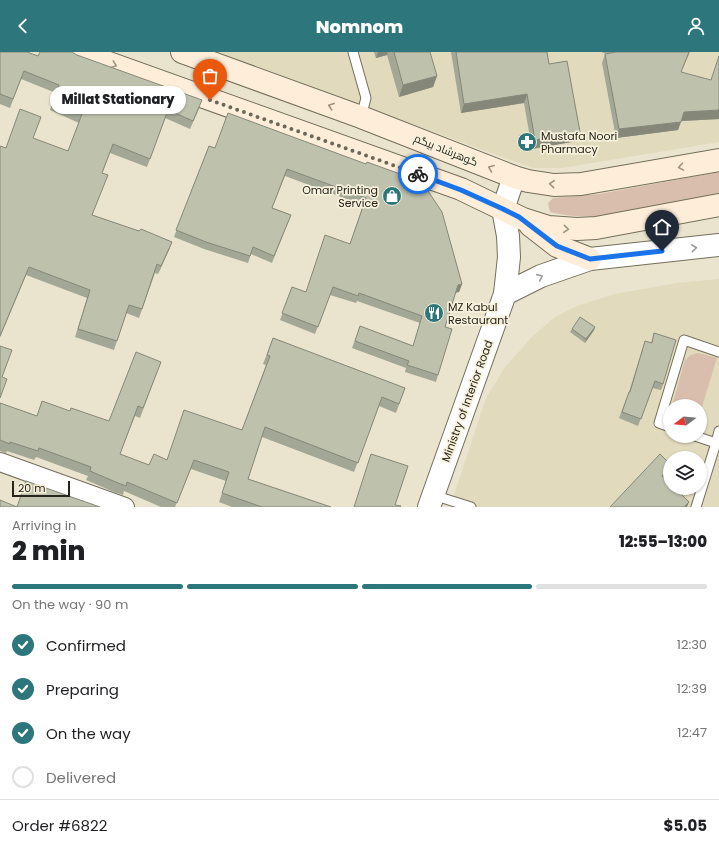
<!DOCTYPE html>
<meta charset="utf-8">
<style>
:root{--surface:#fff;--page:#f2f2f2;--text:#202124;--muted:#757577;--line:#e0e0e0;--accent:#2d777c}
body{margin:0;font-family:Poppins,Cairo,sans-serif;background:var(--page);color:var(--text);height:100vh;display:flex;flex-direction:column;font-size:15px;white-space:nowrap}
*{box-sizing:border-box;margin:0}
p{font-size:13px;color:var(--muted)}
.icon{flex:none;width:22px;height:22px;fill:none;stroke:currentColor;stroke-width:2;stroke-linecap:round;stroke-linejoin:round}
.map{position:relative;height:455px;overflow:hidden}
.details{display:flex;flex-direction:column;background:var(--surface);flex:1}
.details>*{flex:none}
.needle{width:26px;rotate:254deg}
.fabs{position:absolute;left:663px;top:347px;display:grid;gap:8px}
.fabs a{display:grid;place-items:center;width:44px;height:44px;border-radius:50%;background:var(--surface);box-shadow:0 1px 3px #0004;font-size:20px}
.scale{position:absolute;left:12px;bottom:10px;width:58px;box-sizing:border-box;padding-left:4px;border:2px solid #27251d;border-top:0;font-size:11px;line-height:14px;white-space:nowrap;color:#27251d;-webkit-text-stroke:3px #f7f1db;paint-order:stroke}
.pin{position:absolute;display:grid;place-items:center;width:34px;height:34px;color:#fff;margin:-41px -17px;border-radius:50% 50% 50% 0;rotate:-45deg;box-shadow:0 0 4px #0007}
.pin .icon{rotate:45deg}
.courier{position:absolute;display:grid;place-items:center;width:40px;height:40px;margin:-20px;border:3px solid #1a73e8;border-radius:50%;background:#fff;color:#222;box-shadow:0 1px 5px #0007}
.bubble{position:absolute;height:28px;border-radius:14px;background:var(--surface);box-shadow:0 1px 3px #0004;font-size:13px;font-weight:800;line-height:28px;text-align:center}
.headline em{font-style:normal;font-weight:800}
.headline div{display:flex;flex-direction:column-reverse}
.headline{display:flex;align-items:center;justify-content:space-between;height:68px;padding:0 12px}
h1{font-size:26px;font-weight:800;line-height:30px}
.bar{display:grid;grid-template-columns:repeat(4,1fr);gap:6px 4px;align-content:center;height:48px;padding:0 12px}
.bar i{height:5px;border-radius:3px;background:var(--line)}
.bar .on{background:var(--accent)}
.bar p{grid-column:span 4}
.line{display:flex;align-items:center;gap:10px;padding:0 12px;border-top:1px solid var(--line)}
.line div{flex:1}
ol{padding:0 12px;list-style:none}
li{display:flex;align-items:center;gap:12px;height:44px}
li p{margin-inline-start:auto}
li .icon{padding:4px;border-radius:50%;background:var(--accent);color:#fff;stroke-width:4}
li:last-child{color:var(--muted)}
li i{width:22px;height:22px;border:2px solid var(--line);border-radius:50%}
header{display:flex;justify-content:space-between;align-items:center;height:52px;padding:0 12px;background:var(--accent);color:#fff;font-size:18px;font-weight:800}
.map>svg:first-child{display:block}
.built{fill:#e1dabd;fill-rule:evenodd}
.green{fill:#d9bdad}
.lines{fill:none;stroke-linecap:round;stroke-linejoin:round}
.service-casing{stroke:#746f5c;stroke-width:11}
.minor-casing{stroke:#746f5c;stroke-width:20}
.tertiary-casing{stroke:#746f5c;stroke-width:24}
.secondary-casing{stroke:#746f5c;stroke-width:24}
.service{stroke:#fff;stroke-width:9}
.minor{stroke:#fff;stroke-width:18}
.tertiary{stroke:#fff;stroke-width:22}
.secondary{stroke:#feeed9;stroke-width:22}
.wall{fill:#a3a795}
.shaded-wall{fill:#858879}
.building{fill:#bec2ad;stroke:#858879}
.oneway{stroke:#9d9484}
.oneway2{stroke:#9e9d99}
.done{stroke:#6b685b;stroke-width:4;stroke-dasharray:0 7.2}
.route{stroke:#1a73e8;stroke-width:5}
.labels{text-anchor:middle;stroke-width:3.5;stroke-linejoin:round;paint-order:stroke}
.poi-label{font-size:11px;fill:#27251d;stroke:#f7f1db;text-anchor:start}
.street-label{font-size:11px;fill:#27251d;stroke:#f7f1db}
</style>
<header><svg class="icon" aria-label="back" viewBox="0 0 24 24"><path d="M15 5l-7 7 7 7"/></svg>Nomnom<svg class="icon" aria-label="person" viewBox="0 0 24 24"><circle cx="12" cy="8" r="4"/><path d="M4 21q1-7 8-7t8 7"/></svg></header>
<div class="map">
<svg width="719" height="455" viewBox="0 0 719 455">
<rect width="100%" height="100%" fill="#eae4ce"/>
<!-- built -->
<g class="built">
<path d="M 214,0 L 719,0 L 719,90 L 562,116 L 533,116 Z"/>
<path d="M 719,227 L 719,455 L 450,455 L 486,346 L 505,315 L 532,285 L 555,265 L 577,254 L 615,242 L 677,231 ZM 670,354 L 700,354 L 700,384 L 670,384 ZM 670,406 L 700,406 L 700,436 L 670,436 Z"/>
</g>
<!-- green -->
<g class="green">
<path d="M 719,120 L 719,142 C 696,147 673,151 650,156 C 615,163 586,169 550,160 L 548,151 L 553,146 L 599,142 Z"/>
<path d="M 698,301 L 717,306 L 700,361 L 700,354 L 672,354 L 685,308 L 691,303 Z"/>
</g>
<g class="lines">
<defs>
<g id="service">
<path d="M 353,0 L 366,46 L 361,65"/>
<path d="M 670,375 L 659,371 L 684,288 L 719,300"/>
<path d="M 695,384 L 716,391 L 696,455"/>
<path d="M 716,391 L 719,379"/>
<path d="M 433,443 L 471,455"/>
</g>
<path id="minor" d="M 0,410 L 125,455"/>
<g id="tertiary">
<path d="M 505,242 L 541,224 L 590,207 L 719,193"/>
<path d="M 429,455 L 505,242 L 509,205 L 508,184 L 503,157 L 514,125"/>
</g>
<g id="secondary">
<path d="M 78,0 L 461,137 L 523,167 L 548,175 L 577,177 L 596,176 L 719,153"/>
<path d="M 182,0 L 361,65 L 514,125 L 528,129 L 554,133 L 581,132 L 719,108"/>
<path d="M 530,173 L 557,194 L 590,207"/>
</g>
</defs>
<!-- service casing -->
<use href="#service" class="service-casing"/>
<!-- minor casing -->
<use href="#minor" class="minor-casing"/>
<!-- tertiary casing -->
<use href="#tertiary" class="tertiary-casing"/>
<!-- secondary casing -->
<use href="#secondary" class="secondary-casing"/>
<!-- service -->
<use href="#service" class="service"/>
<!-- minor -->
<use href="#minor" class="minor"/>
<!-- tertiary -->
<use href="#tertiary" class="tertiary"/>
<!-- secondary -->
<use href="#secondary" class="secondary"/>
</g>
<!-- wall -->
<g class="wall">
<path d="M 0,0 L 38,4 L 77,3 L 199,57 L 190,77 L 165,66 L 147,115 L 110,101 L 102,121 L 92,163 L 139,179 L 172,190 L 158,222 L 155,221 L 139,266 L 126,261 L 114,298 L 75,285 L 87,246 L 26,223 L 0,285 L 0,94 L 6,96 L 33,87 L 68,99 L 79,71 L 50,58 L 56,41 L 21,27 L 10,56 L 0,52 Z"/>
<path d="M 374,0 L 430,0 L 437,24 L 433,35 L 399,45 L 387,3 L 376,6 Z"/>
<path d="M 451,0 L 547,0 L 549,12 L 577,89 L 532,97 L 524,51 L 461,61 Z"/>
<path d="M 601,0 L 690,0 L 681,20 L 719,67 L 681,69 L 678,78 L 616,86 L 602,11 L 605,2 L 606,2 Z"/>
<path d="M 209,94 L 215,96 L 366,112 L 462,232 L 459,240 L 456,240 L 445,275 L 438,323 L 436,330 L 405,320 L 406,316 L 352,296 L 360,274 L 413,294 L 420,271 L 357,249 L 356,251 L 330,243 L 315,282 L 280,268 L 292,235 L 305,240 L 350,192 L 363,153 L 285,124 L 272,156 L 291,163 L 272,211 L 251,202 L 248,211 L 204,197 L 174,185 Z"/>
<path d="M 595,275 L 594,278 L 585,291 L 570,280 L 572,277 Z"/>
<path d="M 654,281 L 663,332 L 661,338 L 652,336 L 638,374 L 619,366 L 629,340 L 645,289 L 651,291 Z"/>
<path d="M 273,286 L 405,336 L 396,361 L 379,354 L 354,420 L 262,385 L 248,427 L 331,455 L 232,455 L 219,450 L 226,429 L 191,417 L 175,455 L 161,455 L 124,439 L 123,443 L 114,440 L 86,428 L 88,424 L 36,405 L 34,408 L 7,399 L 6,401 L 0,399 L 0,351 L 37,364 L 42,349 L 70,359 L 109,369 L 161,310 L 140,366 L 135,364 L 120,402 L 149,413 L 167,408 L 242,378 L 266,313 L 263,312 Z"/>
</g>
<!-- shaded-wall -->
<g class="shaded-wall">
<path d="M 378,0 L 388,0 L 387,3 L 376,6 Z"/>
<path d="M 437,24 L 433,35 L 399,45 L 403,33 Z"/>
<path d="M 527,42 L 524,51 L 461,61 L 464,52 Z"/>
<path d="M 719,58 L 719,67 L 681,69 L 684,60 Z"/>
<path d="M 681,70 L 678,78 L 616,86 L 619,77 Z"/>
<path d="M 580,80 L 577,89 L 532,97 L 535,88 Z"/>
<path d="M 172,190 L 169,198 L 158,222 L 161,214 Z"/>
<path d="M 29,215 L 26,223 L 0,285 L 0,284 Z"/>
<path d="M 462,232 L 459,240 L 455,241 L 458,233 Z"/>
<path d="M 595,275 L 594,278 L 585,291 L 586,287 Z"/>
<path d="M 670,415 L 670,418 L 669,421 L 659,432 L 662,424 Z"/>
<path d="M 689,450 L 687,455 L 684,455 Z"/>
</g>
<!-- building -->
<g class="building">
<path d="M 0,0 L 27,0 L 38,4 L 40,0 L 72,0 L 77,3 L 202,48 L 193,69 L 168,58 L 150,107 L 113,92 L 102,121 L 108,123 L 92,163 L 139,179 L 141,177 L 172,190 L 161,214 L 157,212 L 142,257 L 129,253 L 117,289 L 78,277 L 90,238 L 29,215 L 0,284 L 0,94 L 6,96 L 20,57 L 41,65 L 33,86 L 68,99 L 82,62 L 53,49 L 59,33 L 24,19 L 13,47 L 0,42 Z"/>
<path d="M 394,0 L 430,0 L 437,24 L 403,33 Z"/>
<path d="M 456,0 L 547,0 L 549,12 L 567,9 L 580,80 L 535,88 L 527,42 L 464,52 Z"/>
<path d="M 616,0 L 689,0 L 681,20 L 711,28 L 719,4 L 719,58 L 684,60 L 681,70 L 619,77 L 605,2 Z"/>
<path d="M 228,61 L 366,112 L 367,110 L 422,130 L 442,160 L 462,232 L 458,233 L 445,275 L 452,277 L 438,323 L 407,313 L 409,309 L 355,289 L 360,274 L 413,294 L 422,264 L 359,241 L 358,244 L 333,235 L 318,275 L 282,261 L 292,235 L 306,240 L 325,183 L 350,192 L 366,146 L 287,117 L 272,156 L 291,163 L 274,204 L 253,195 L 250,204 L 206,190 L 176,178 L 209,94 L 215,96 Z"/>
<path d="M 580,265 L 595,275 L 586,287 L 572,277 Z"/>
<path d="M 654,281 L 676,288 L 663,332 L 655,329 L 641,367 L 622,360 L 629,340 L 630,340 L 645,289 L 652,291 Z"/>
<path d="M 273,286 L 405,336 L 399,352 L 382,345 L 358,411 L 265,375 L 248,427 L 331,455 L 262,455 L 222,441 L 229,420 L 194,408 L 177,451 L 127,430 L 126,434 L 118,431 L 90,419 L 91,415 L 39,396 L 38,399 L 10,390 L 10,392 L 0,388 L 0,351 L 37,364 L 42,349 L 70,359 L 71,356 L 109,369 L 136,300 L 161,310 L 143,356 L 138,354 L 120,402 L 149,413 L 154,402 L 167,408 L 184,358 L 242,378 L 270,304 L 267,303 Z"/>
<path d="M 0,294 L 12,298 L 2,325 L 7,327 L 0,346 Z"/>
<path d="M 371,402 L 408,414 L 395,453 L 401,454 L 400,455 L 354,455 Z"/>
<path d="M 660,402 L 670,412 L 670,415 L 662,424 L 670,431 L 670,436 L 675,436 L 689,450 L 684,455 L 610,455 Z"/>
<path d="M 26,429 L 100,455 L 0,455 L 0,448 L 17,455 Z"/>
</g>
<!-- one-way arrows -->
<defs><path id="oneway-chevron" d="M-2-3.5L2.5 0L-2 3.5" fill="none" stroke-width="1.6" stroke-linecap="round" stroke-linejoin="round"/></defs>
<g class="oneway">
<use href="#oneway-chevron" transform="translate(114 13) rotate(20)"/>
<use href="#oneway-chevron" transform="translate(331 54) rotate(-160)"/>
<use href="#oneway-chevron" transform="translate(681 115) rotate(170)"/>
<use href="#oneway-chevron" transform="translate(491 116) rotate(-158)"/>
<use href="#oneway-chevron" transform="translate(552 132) rotate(-175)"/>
<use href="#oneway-chevron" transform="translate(566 177) rotate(5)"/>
</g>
<g class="oneway2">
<use href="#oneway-chevron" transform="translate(694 196) rotate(-6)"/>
<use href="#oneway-chevron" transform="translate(540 225) rotate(-24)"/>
</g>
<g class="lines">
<!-- done -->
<path class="done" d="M 210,48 L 418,122"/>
<!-- route -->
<path class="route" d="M 418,122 L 461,138 L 503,157 L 519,165 L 557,194 L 590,207 L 662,199"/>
</g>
<!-- icons -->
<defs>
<symbol id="pharmacy-disc" viewBox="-11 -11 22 22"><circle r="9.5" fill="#2d777c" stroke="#f7f1db"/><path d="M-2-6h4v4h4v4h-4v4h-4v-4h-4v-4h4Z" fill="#fff"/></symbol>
<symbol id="shop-disc" viewBox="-11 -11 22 22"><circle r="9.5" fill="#2d777c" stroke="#f7f1db"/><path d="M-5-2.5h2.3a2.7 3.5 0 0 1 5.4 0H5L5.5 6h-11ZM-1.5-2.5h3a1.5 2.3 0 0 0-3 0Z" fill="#fff"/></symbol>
<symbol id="restaurant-disc" viewBox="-11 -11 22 22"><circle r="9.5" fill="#2d777c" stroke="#f7f1db"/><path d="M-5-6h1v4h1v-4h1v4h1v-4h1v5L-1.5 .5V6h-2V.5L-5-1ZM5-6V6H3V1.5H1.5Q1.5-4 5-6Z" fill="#fff"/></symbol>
</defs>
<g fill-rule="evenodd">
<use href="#pharmacy-disc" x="516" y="79" width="22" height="22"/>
<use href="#shop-disc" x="381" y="133" width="22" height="22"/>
<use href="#restaurant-disc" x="423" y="250" width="22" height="22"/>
</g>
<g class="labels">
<!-- poi labels -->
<g class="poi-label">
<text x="541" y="88">Mustafa Noori<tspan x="541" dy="13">Pharmacy</tspan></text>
<text x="378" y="142" text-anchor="end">Omar Printing<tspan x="378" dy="13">Service</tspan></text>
<text x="448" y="259">MZ Kabul<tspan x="448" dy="13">Restaurant</tspan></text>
</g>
<!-- street labels -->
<g class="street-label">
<text transform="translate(446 98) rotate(22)" y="4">گوهرشاد بیگم</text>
<text transform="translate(467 349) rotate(-70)" y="4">Ministry of Interior Road</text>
</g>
</g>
</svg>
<div class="fabs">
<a><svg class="needle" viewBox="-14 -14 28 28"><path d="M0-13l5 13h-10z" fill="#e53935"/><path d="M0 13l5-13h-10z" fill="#757577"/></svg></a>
<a><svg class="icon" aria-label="layers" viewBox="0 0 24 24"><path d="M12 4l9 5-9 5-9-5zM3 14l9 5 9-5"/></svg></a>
</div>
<div class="scale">20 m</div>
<div class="pin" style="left:210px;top:48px;background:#ea580c"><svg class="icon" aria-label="bag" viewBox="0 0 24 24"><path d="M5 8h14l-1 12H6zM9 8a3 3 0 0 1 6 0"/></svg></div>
<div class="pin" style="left:662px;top:199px;background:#1f2937"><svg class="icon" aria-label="home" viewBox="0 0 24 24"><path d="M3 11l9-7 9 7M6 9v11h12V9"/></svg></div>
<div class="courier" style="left:418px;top:122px"><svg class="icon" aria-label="bike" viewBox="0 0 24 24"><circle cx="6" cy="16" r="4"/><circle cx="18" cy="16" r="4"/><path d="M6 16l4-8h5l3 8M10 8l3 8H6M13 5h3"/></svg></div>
<div class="bubble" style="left:50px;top:34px;width:136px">Millat Stationary</div>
</div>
<section class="details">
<div class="headline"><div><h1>2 min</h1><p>Arriving in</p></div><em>12:55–13:00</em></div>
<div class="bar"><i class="on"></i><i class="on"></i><i class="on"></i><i></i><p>On the way · 90 m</p></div>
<ol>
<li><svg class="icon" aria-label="check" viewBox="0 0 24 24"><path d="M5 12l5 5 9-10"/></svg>Confirmed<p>12:30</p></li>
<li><svg class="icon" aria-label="check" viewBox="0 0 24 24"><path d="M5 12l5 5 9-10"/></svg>Preparing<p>12:39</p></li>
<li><svg class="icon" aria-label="check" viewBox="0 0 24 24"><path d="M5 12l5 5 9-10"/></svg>On the way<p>12:47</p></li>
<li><i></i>Delivered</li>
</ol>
<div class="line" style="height:52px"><div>Order #6822</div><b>$5.05</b></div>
</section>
